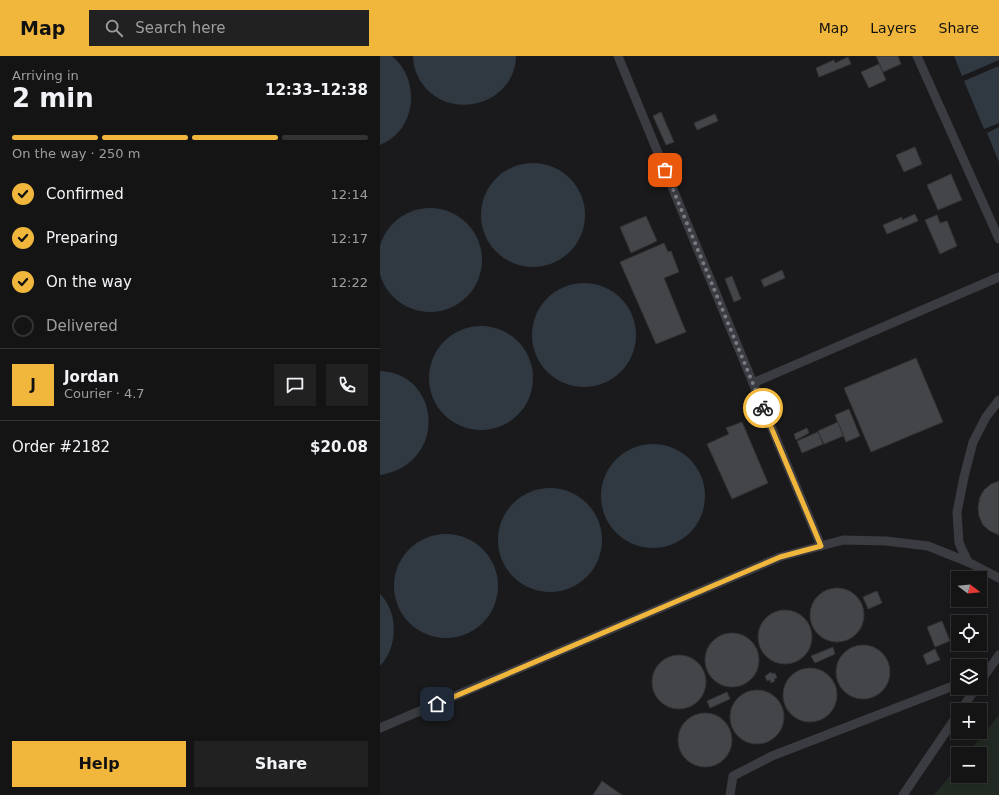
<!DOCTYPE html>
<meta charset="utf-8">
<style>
:root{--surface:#141415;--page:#212122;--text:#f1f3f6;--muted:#9d9ea0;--line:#333334;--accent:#f1b73d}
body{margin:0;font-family:"DejaVu Sans",sans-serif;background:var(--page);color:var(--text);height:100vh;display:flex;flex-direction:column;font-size:15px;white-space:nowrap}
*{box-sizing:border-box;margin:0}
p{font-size:13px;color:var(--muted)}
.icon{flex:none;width:22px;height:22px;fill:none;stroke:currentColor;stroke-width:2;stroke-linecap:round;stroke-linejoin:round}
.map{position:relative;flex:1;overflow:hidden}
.drawer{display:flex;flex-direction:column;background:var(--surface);width:380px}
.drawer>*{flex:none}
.needle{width:26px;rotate:106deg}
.tools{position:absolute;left:571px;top:515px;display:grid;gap:8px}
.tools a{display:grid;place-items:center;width:36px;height:36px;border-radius:0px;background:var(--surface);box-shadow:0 2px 10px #0003,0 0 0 1px var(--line);font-size:20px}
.pin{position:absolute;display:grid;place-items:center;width:34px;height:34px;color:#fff;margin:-17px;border-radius:8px;box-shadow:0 2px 6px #0006}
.courier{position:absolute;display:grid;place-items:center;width:40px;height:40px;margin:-20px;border:3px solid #f1b73d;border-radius:50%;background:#fff;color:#222;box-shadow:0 1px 5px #0007}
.overview em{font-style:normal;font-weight:800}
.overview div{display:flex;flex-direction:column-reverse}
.overview{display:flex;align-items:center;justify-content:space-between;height:68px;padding:0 12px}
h1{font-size:26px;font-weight:800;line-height:30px}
.bar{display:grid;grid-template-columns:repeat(4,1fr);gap:6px 4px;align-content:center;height:48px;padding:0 12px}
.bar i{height:5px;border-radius:3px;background:var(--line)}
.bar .selected{background:var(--accent)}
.bar p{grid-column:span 4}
.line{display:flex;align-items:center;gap:10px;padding:0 12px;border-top:1px solid var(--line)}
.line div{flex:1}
.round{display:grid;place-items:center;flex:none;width:42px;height:42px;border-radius:0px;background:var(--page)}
ol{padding:0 12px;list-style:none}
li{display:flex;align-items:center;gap:12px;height:44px}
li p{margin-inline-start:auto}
li .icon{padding:4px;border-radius:50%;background:var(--accent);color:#111;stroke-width:4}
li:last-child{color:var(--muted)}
li i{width:22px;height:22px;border:2px solid var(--line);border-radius:50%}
.cta{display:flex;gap:8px;margin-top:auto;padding:8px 12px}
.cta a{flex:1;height:46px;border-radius:0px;background:var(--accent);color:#111;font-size:16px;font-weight:800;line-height:46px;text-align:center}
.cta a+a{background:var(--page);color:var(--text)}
header{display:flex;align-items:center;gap:24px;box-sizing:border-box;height:56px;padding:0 20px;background:var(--accent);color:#111}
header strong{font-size:19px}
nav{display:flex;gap:22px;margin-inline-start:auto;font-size:14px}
.search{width:280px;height:36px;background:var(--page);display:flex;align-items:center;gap:10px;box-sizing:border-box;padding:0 14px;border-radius:0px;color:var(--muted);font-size:15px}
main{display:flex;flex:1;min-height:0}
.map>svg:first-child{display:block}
.green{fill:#222b23}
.water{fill:#303941}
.building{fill:#444549;stroke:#343438}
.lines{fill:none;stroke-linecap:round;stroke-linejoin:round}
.lane{stroke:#3b3c41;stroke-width:9}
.done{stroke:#7a7c84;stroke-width:4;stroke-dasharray:0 7.2}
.route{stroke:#f1b73d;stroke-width:5}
</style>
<header>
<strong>Map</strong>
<div class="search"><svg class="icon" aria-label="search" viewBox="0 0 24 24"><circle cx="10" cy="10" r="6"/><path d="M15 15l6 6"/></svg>Search here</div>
<nav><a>Map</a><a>Layers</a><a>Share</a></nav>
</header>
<main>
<section class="drawer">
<div class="overview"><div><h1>2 min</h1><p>Arriving in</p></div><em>12:33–12:38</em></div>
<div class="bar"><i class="selected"></i><i class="selected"></i><i class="selected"></i><i></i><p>On the way · 250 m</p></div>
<ol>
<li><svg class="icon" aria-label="check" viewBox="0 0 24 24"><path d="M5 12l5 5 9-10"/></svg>Confirmed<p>12:14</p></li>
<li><svg class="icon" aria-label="check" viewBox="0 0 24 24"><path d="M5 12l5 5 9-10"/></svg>Preparing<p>12:17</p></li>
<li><svg class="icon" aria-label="check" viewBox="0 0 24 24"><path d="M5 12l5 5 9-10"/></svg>On the way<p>12:22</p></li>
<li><i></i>Delivered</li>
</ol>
<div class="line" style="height:72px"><b class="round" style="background:var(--accent);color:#111">J</b><div><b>Jordan</b><p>Courier · 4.7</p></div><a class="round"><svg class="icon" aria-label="chat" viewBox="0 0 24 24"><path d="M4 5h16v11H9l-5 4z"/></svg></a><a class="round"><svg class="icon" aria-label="phone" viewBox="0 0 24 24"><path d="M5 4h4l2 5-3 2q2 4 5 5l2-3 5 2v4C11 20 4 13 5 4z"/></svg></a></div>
<div class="line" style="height:52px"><div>Order #2182</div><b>$20.08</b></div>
<div class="cta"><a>Help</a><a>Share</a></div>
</section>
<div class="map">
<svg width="619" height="739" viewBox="0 0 619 739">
<rect width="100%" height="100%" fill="#1a1a1c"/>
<!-- green -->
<path class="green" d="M 619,659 L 619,739 L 554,739 L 578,710 L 578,720 L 600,720 L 600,698 L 587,698 Z"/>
<!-- water -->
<g class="water">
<path d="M 0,0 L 12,0 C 41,24 37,74 0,89 Z"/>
<path d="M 33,0 L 136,0 C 135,49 68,67 41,26 C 36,18 33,9 33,0 Z"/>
<path d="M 574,0 L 619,0 L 619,4 L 582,20 Z"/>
<path d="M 619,10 L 619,67 L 604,73 L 584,25 Z"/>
<path d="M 619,71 L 619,106 L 607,77 Z"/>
<circle cx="153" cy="159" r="52"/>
<circle cx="50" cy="204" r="52"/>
<circle cx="204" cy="279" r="52"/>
<circle cx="101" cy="322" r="52"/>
<path d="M 0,315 C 60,317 69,406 1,419 L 0,419 Z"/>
<circle cx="273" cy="440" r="52"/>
<circle cx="170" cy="484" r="52"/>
<circle cx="66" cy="530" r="52"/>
<path d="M 0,538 C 19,557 18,591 0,610 Z"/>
</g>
<!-- building -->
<g class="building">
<path d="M 496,0 L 518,0 L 521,8 L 503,16 Z"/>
<path d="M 468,1 L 471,8 L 439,21 L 436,12 L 454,4 L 455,7 Z"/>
<path d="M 499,8 L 506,24 L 489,32 L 481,16 Z"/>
<path d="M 281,56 L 294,86 L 286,89 L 273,60 Z"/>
<path d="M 335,58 L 338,65 L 317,74 L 314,67 Z"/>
<path d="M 535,91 L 542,108 L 524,116 L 516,99 Z"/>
<path d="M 571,118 L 582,144 L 558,154 L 547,129 Z"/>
<path d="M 535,158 L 538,165 L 507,178 L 503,169 L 522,161 L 522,164 Z"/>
<path d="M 557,159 L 560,167 L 567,165 L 577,190 L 560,198 L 545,164 Z"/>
<path d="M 266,160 L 277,185 L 251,197 L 240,171 Z"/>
<path d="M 284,187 L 288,196 L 291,195 L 299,216 L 284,222 L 306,276 L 276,288 L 240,206 Z"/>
<path d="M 402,214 L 405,222 L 384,231 L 381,224 Z"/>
<path d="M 352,220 L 361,243 L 354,246 L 345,223 Z"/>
<path d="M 536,302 L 563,366 L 491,396 L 464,332 Z"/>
<path d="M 469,353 L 480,380 L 466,386 L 455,359 Z"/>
<path d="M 362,366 L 388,427 L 352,443 L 327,388 L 349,378 L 346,372 Z"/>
<path d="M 458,366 L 463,380 L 444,388 L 438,375 Z"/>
<path d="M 427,372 L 429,377 L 416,384 L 414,378 Z"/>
<path d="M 438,376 L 443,388 L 422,397 L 417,385 Z"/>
<path d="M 619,425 L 619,479 L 610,475 L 603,469 L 599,460 L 598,451 L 600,441 L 604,434 L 611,428 Z"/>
<circle cx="457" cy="559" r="27"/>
<path d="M 497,535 L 502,547 L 488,553 L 483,541 Z"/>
<circle cx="405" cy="581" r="27"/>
<path d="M 562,565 L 570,585 L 555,591 L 547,571 Z"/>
<circle cx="352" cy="604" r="27"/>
<circle cx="483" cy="616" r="27"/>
<path d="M 453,591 L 455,598 L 435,607 L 431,600 Z"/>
<path d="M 555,593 L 560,604 L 547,609 L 543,599 Z"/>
<circle cx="299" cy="626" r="27"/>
<circle cx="430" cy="639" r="27"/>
<path d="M 391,616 L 392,618 L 395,617 L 397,622 L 394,623 L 395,625 L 391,627 L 390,624 L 387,625 L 385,620 Z"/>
<circle cx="377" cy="661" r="27"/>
<path d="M 347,636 L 350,643 L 330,652 L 327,645 Z"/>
<circle cx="325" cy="684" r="27"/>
<path d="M 222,725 L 242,739 L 213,739 Z"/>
</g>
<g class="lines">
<!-- lane -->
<g class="lane">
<path d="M 238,0 L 373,327 L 619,221"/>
<path d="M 537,0 L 619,183"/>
<path d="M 373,327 L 441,490"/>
<path d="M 619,344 L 606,361 L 593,386 L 584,421 L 577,456 L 579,487 L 588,506 L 619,522"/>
<path d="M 600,626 L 619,599"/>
<path d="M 581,654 L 596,632"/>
<path d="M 0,672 L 400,501 L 463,484 L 506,485 L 548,490 L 588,506"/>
<path d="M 350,739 L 353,720 L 392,700 L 578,628"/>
<path d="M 523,739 L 578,658"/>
</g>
</g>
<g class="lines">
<!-- done -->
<path class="done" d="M 285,114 L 383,352"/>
<!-- route -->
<path class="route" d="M 57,648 L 400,501 L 441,490 L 383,352"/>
</g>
</svg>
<div class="tools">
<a><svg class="needle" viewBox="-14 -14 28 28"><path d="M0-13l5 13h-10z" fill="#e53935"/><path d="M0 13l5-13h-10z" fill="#9d9ea0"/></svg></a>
<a><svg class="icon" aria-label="locate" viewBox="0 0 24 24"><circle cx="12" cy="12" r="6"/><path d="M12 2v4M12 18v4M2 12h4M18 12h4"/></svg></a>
<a><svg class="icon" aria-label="layers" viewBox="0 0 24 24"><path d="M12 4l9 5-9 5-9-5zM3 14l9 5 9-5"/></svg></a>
<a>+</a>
<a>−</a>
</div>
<div class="pin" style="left:285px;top:114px;background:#ea580c"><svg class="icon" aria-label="bag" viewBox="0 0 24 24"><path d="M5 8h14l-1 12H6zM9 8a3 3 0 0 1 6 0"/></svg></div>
<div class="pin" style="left:57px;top:648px;background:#1f2937"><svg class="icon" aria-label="home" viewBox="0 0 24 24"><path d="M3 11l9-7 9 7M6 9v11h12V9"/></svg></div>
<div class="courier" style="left:383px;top:352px"><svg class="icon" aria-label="bike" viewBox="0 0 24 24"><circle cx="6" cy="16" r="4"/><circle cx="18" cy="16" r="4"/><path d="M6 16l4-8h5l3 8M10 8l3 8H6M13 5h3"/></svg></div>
</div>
</main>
